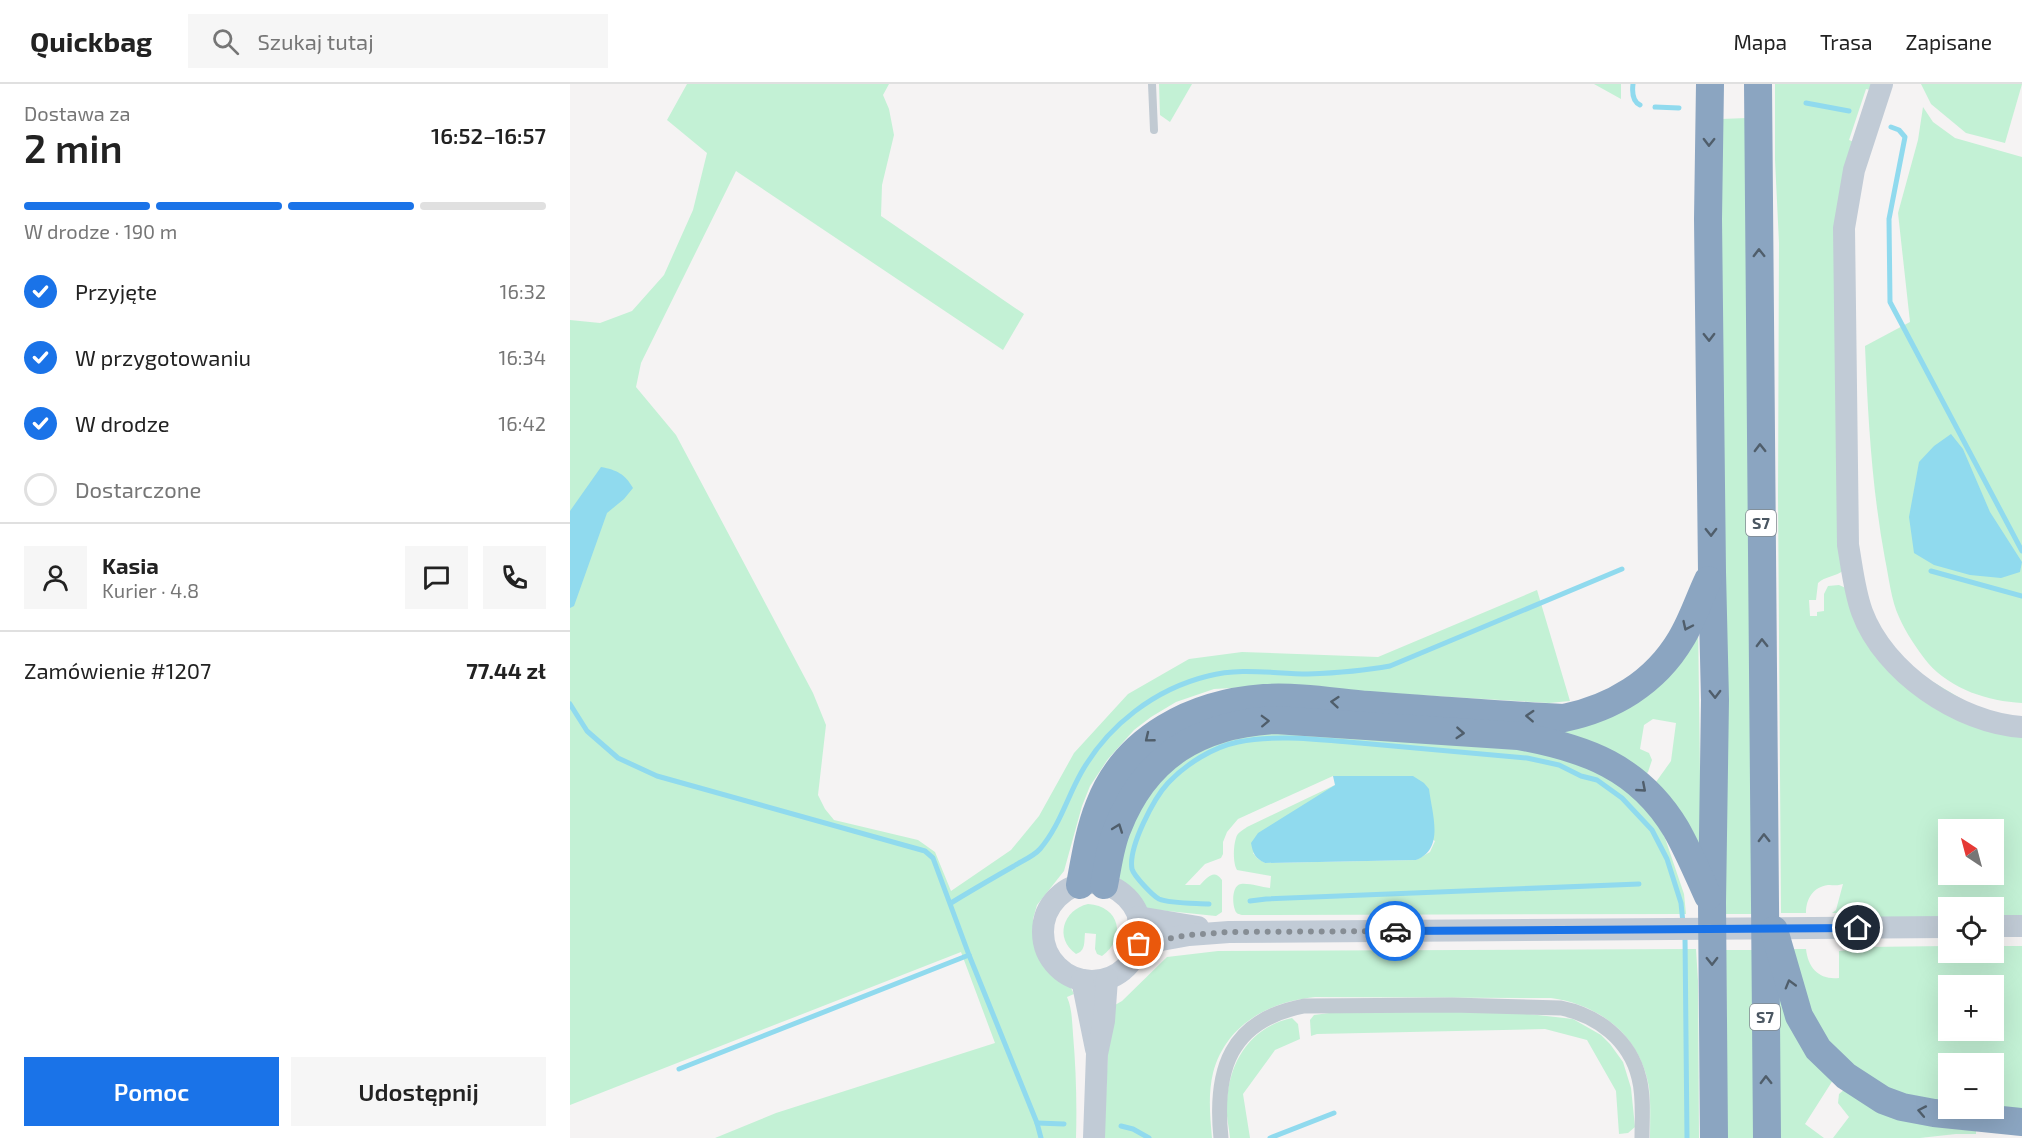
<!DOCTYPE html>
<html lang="pl">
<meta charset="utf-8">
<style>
:root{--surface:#fff;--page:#f6f6f6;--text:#222;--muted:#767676;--line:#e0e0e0;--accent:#1a73e8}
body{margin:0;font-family:"Exo 2",sans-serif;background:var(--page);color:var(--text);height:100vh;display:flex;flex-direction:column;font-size:22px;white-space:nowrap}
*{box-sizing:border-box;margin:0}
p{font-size:20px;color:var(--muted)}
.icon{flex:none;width:33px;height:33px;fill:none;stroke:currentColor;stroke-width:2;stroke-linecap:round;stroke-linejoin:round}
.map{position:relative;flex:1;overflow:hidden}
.drawer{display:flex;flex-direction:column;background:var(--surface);width:570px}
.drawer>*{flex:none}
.needle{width:39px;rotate:324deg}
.fabs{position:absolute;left:1368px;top:735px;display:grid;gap:12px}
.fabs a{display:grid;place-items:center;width:66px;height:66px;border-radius:0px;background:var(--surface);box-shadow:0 6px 24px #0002;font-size:30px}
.pin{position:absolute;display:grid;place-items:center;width:51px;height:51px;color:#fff;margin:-26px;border:3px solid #fff;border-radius:50%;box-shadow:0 2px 6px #0007}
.courier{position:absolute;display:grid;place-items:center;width:60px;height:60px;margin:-30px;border:4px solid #1a73e8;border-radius:50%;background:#fff;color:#222;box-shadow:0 2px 8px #0007}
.headline em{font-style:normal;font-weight:600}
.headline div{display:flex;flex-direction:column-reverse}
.headline{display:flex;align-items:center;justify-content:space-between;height:102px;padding:0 24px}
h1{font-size:39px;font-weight:600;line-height:45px}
.bar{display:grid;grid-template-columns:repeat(4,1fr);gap:9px 6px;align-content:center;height:72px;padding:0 24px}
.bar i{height:8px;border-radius:4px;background:var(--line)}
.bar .selected{background:var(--accent)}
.bar p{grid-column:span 4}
.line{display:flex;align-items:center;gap:15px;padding:0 24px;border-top:2px solid var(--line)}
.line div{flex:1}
.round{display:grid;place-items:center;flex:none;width:63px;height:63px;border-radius:0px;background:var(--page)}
ol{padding:0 24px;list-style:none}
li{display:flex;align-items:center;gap:18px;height:66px}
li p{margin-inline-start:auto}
li .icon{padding:6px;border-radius:50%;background:var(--accent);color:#fff;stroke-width:4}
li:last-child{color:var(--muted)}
li i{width:33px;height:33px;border:3px solid var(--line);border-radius:50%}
.button{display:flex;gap:12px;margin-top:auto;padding:12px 24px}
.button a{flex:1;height:69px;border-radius:0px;background:var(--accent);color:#fff;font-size:24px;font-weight:600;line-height:69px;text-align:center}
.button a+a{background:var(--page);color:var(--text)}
header{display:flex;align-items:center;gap:36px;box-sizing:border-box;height:84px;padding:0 30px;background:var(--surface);border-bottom:2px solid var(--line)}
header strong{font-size:28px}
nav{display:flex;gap:33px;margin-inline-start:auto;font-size:21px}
.search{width:420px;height:54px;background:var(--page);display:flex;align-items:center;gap:15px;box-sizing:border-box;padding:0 21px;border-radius:0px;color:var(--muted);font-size:22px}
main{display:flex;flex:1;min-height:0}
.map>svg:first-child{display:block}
.green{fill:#c3f1d5;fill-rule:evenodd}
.water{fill:#90daee}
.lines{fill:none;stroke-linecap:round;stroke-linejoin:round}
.stream{stroke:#90daee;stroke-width:5}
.lane{stroke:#c1cad2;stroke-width:8}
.street{stroke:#c1cad2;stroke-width:15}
.secondary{stroke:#c1cbd6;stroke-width:22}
.highway{stroke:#8ba5c1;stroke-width:28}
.oneway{stroke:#505e6b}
.done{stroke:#868d94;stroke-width:6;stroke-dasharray:0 10.8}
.route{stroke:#1a73e8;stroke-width:8}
.labels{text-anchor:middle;stroke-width:5;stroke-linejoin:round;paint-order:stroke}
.shield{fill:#fff;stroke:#808990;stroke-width:1.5}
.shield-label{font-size:16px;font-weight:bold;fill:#4a5661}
</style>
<header>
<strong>Quickbag</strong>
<div class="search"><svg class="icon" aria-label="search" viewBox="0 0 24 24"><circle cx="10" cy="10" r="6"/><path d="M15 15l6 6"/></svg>Szukaj tutaj</div>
<nav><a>Mapa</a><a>Trasa</a><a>Zapisane</a></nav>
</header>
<main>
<section class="drawer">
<div class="headline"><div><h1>2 min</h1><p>Dostawa za</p></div><em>16:52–16:57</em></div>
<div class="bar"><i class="selected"></i><i class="selected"></i><i class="selected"></i><i></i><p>W drodze · 190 m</p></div>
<ol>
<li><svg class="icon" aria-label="check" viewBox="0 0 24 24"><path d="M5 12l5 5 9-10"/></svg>Przyjęte<p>16:32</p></li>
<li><svg class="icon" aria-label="check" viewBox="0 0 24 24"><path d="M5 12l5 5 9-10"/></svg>W przygotowaniu<p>16:34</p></li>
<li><svg class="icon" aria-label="check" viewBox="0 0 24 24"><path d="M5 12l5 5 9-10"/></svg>W drodze<p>16:42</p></li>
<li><i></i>Dostarczone</li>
</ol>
<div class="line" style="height:108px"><a class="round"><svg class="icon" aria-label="person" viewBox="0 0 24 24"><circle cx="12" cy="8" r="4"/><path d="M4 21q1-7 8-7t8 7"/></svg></a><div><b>Kasia</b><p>Kurier · 4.8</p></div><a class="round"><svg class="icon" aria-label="chat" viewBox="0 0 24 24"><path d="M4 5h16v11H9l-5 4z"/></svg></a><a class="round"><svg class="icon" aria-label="phone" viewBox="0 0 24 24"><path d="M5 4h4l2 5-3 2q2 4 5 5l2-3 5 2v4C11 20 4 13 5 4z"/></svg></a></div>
<div class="line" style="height:78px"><div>Zamówienie #1207</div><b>77.44 zł</b></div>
<div class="button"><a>Pomoc</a><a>Udostępnij</a></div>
</section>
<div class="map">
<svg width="1452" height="1054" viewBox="0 0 1452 1054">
<rect width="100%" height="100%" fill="#f5f3f3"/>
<!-- green -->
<g class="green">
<path d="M 117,0 L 319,0 L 313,11 L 319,25 L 324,51 L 312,101 L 311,132 L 454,230 L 433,266 L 166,87 L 71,279 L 66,303 L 106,351 L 243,609 L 256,641 L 248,711 L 255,725 L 264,736 L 348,756 L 365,768 L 381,807 L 441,766 L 469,732 L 504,669 L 558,610 L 619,575 L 672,568 L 808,573 L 967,506 L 1000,617 L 979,619 L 697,602 L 644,605 L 606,618 L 581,633 L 564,646 L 538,675 L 520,702 L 512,722 L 494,787 L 467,821 L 463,835 L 463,857 L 468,868 L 481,886 L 498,898 L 504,910 L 497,913 C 502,924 502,937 503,950 C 506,985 507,1019 506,1054 L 145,1054 L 206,1029 L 425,959 L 391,868 L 0,1021 L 0,236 L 30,239 L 62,227 L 94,191 L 123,126 L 137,69 L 97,36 Z"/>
<path d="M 589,0 L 622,0 L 600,38 L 590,31 Z"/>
<path d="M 1024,0 L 1051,0 L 1051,15 Z"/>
<path d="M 1205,0 L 1302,0 L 1301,6 L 1296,5 L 1279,56 L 1284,58 L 1274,486 C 1266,493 1255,492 1248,499 L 1246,516 L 1239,516 L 1240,532 L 1247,532 L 1247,528 L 1254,527 L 1254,510 L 1258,502 L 1269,501 L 1278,505 L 1301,561 L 1452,651 L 1452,832 L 1424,833 L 1424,824 L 1378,824 L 1378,833 L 1280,834 L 1280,829 L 1262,829 L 1266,826 L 1273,800 C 1267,802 1264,801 1258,801 C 1243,803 1236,815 1236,829 L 1211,829 L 1208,411 L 1209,159 L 1205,76 ZM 1378,746 L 1424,746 L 1424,790 L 1378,790 Z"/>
<path d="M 1351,0 L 1452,0 L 1435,59 L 1396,49 L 1361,20 Z"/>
<path d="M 1353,23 L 1363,38 L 1385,54 L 1452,73 L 1452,619 C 1418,617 1382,606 1358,579 C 1347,565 1336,549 1329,533 C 1321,516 1319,494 1315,475 C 1302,405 1298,334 1295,262 L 1340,238 L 1328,129 L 1348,56 Z"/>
<path d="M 1177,34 L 1182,830 L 1156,830 L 1151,35 Z"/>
<path d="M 1128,536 L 1131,766 L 1086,698 L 1101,677 L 1106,639 L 1083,635 L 1074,641 L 1070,665 L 1079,669 L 1082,676 L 1078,688 L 1075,691 L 929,638 L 1007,639 Z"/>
<path d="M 662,648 L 946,660 L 1038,691 L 1081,729 L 1095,754 L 1114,810 L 1116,830 L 672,831 C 669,830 666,830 665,826 C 662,819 662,801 671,800 C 679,799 691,803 700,804 L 701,792 L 667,786 C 663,780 663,763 666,754 C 667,749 673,746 677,743 L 765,701 L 683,769 L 687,774 L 695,779 L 846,776 L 860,768 L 865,757 L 763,692 L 668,735 L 657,748 L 653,758 L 653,770 L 651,774 L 635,780 L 615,801 L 630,801 C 638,793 644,785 652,796 L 652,828 L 646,832 L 578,825 L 572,822 L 547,791 L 548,762 L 584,694 Z"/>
<path d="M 518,820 C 550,822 557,854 532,872 L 527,870 L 525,865 L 526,850 L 515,849 C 514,857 516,867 506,870 C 484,854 493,826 518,820 Z"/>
<path d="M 1378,862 L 1378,868 L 1424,868 L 1424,862 L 1452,862 L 1452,1031 L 1424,1024 L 1424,980 L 1378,980 L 1378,1024 L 1324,1011 L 1255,960 L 1216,865 L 1236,865 C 1238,884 1249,896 1269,894 L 1269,867 L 1280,866 L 1280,863 L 1291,863 L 1291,866 L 1296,866 L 1296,863 ZM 1378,902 L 1424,902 L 1424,946 L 1378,946 Z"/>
<path d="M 1126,865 L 1128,897 L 1129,1054 L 1080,1054 C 1080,1037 1081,1020 1079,1003 C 1070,952 1031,921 981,914 L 745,913 C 699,918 656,940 643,989 C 638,1010 640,1032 642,1054 L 534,1054 L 539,944 L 545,921 L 552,917 L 597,873 L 648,867 Z"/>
<path d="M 1156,866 L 1183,866 L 1184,1054 L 1157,1054 Z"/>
<path d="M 1208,910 L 1263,996 L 1235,1040 L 1254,1054 L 1208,1054 Z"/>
<path d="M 774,927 L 942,928 L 1003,935 L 1031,951 L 1040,960 L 1053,978 L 1061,1004 L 1065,1043 L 1058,1049 L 1049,1050 L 1046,1007 L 1017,956 L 975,945 L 747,950 L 741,952 L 740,936 L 744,931 Z"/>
<path d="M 722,934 L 728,940 L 730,955 L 705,966 L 673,1010 L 680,1054 L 660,1054 C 659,1042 655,1028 657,1016 C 660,976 681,943 722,934 Z"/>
<path d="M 1275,1005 L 1406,1042 L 1406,1050 L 1386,1050 L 1350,1054 L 1263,1054 L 1279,1033 L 1268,1019 L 1269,1010 Z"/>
</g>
<!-- water -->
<g class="water">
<path d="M 1381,350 L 1393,365 L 1420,428 L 1452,478 L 1450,488 L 1431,494 L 1400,491 L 1364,481 L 1344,469 L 1339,433 L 1349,378 L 1364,362 Z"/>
<path d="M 31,383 C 47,386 55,390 63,404 L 54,415 L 37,429 L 4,522 L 0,524 L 0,427 Z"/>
<path d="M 763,692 L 843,692 L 854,699 L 859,705 C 862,730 875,765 846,776 L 695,779 C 685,774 683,770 681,759 L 688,749 L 765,701 Z"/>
</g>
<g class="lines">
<!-- stream -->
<g class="stream">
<path d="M 1063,0 C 1062,8 1062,17 1070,21"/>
<path d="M 1236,19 L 1279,27"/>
<path d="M 1085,23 L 1109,24"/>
<path d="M 1321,43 L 1329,46 L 1335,53 L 1319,135 L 1320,218 L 1452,467"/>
<path d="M 1361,487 L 1452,512"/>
<path d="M 0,620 L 17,647 L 48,674 L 87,692 L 355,767 L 363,774 L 399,871 L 467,1039 L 471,1054"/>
<path d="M 680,817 L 696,815 L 1069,800"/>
<path d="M 381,819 C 402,806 423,794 444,782 C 452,777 464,772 470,765 C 489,743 497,714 511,689 C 538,641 585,605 638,592 C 671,583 705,590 738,590 C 766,589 793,587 820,582 L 1052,485"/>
<path d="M 639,820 C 626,819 601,820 589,815 C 583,812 564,792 562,785 C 558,763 584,714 598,699 C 616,680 643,663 668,658 C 708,650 750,656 790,659 C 846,664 902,669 957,674 L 989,681 L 1011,692 L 1027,696 L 1052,714 L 1082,746 L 1097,775 L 1111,819 L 1113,839"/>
<path d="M 1115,852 L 1117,1054"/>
<path d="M 109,985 L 399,871"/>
<path d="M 467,1039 L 494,1040"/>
<path d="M 551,1042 L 563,1045 L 579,1054"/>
<path d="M 700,1054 L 764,1029"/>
</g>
<!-- lane -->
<path class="lane" d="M 582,0 L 584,46"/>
<!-- street -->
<path class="street" d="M 651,1054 C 644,986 660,936 734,922 L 882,921 L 991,924 C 1027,931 1060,956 1069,994 C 1074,1013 1072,1034 1072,1054"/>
<!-- secondary -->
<g class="secondary">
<path d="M 1312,0 L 1284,86 L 1274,144 L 1278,461 C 1282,483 1284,506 1292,528 C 1314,588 1389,639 1452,643"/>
<circle cx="522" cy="848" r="49"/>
<path d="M 568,833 L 628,843"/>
<path d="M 1424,842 L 1452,842"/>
<path d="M 569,860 L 619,851 L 659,848 L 1378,843"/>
<path d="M 512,896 L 526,965"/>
<path d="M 524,1054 L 527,970 L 534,937 L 537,895"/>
</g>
<!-- highway -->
<g class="highway">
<path d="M 1140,0 L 1138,135 L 1142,488 L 1145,616 L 1142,819 L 1144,1054"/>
<path d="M 1188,0 L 1197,1054"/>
<path d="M 510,801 C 515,774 519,747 529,722 C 555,653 624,619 694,614 C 729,612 764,618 799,621 C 864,626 928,631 994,634 C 1042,624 1085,599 1111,555 C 1122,537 1129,515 1138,496"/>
<path d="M 534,801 C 538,782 540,761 548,743 C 576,672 630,640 705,636 L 948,652 C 1015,664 1069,683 1106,745 C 1118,766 1128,790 1138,812"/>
<path d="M 1204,846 L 1229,932 L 1248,965 L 1276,992 L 1313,1016 L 1332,1023 L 1364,1029 L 1452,1038"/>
</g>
</g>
<!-- one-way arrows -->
<defs><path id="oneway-chevron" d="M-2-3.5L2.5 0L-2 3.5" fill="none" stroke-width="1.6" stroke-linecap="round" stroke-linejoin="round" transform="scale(1.5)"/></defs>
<g class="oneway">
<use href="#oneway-chevron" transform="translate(1139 58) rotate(91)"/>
<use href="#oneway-chevron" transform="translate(1189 169) rotate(-91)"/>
<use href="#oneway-chevron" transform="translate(1139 253) rotate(89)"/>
<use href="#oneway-chevron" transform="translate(1190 364) rotate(-91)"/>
<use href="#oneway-chevron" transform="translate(1141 448) rotate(89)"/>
<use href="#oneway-chevron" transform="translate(1117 542) rotate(115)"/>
<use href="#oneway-chevron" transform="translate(1192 559) rotate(-91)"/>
<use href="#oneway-chevron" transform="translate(1145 610) rotate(89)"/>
<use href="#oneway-chevron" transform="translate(765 618) rotate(-175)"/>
<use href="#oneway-chevron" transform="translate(960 632) rotate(-177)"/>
<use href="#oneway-chevron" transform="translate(695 637) rotate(-2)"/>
<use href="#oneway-chevron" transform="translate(890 649) rotate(4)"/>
<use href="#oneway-chevron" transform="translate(579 654) rotate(141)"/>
<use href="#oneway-chevron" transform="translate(1072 704) rotate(41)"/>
<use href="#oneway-chevron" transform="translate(548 744) rotate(-70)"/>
<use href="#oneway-chevron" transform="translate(1194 754) rotate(-91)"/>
<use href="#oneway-chevron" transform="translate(1142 877) rotate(89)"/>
<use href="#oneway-chevron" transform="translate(1220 900) rotate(-106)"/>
<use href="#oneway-chevron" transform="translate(1196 996) rotate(-91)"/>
<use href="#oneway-chevron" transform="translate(1352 1027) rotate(-169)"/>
</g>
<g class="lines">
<!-- done -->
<path class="done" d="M 569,860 L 619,851 L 659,848 L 825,847"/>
<!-- route -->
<path class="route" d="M 825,847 L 1288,844"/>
</g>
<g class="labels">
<!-- shield labels -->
<g class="shield">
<rect x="1176" y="426" width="30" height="26" rx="4.5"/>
<rect x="1180" y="920" width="30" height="26" rx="4.5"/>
</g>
<g class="shield-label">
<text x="1191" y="445">S7</text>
<text x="1195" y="939">S7</text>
</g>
</g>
</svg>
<div class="fabs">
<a><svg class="needle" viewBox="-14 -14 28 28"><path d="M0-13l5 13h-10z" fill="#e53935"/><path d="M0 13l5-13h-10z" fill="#767676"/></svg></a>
<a><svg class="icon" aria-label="locate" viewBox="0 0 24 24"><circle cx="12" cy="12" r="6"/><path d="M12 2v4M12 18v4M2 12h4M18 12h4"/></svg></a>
<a>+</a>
<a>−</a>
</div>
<div class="pin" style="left:569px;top:860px;background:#ea580c"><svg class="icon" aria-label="bag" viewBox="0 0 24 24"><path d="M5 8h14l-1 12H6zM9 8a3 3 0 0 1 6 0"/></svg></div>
<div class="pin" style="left:1288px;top:844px;background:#1f2937"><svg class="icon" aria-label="home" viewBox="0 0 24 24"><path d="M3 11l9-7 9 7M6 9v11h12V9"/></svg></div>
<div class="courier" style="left:825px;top:847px"><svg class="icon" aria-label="car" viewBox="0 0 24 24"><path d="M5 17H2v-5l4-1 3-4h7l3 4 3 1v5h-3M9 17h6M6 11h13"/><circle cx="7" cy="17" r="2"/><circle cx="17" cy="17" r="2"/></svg></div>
</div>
</main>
